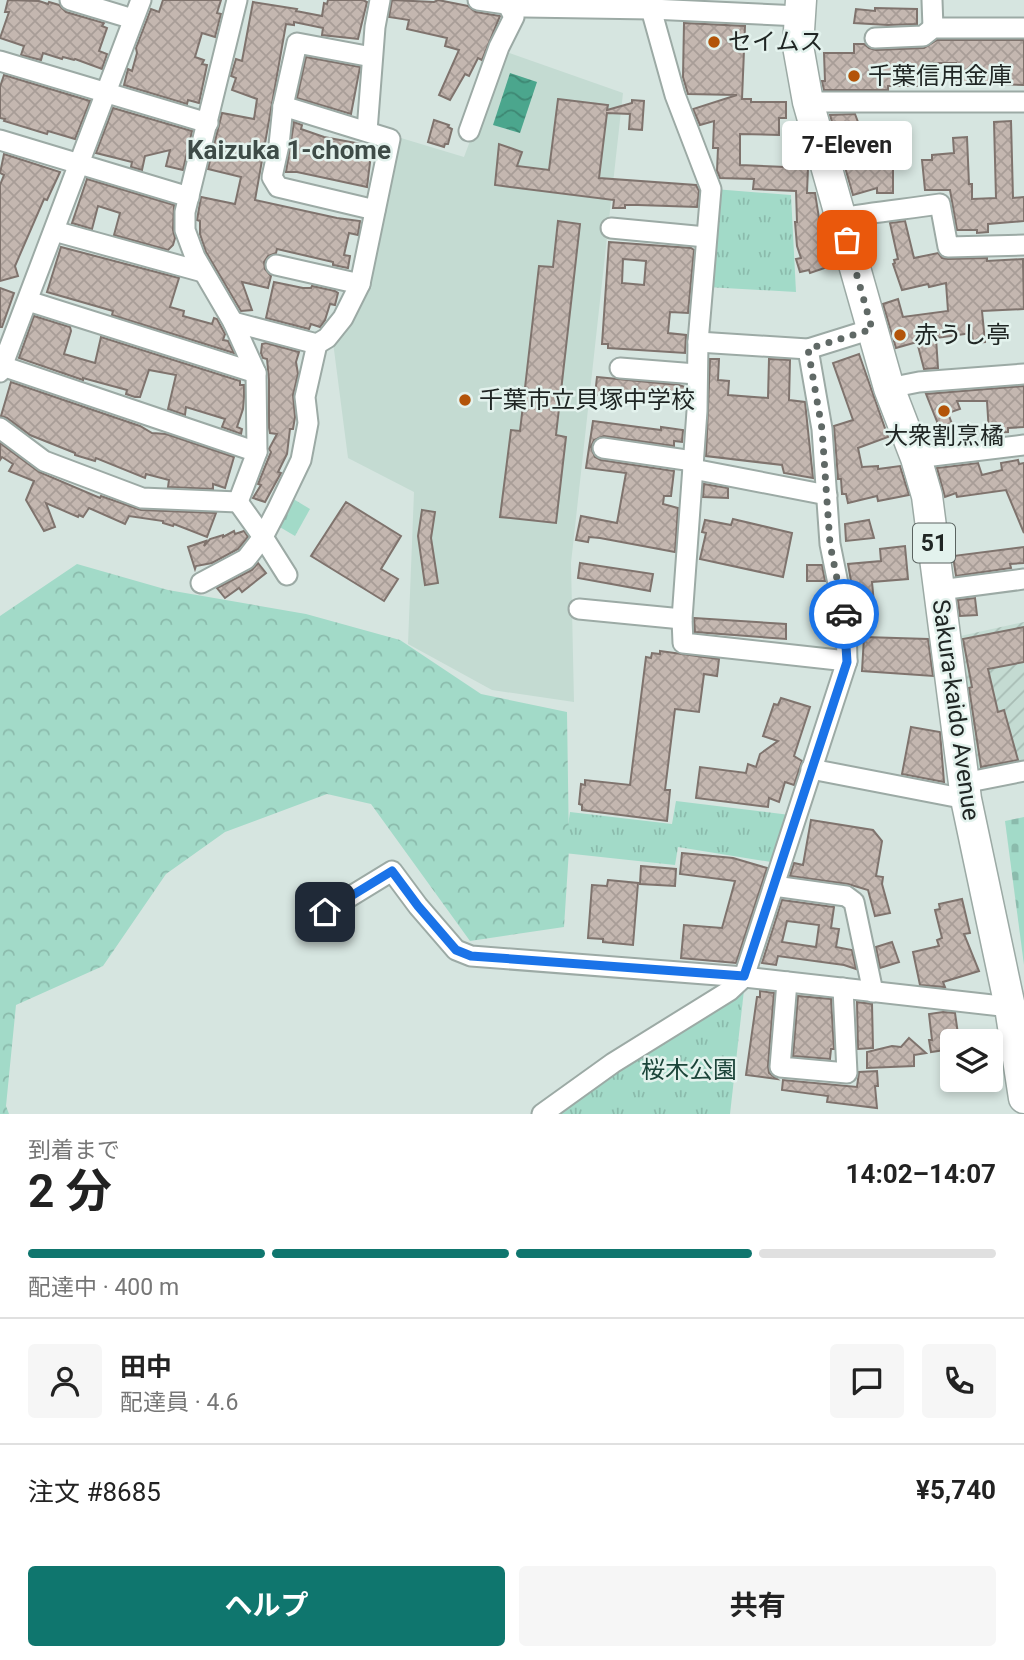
<!DOCTYPE html>
<html lang="ja">
<meta charset="utf-8">
<style>
:root{--surface:#fff;--page:#f6f6f6;--text:#222;--muted:#767676;--line:#e0e0e0;--accent:#0f766e}
body{margin:0;font-family:Roboto,"Noto Sans JP",sans-serif;background:var(--page);color:var(--text);height:100vh;display:flex;flex-direction:column;font-size:26px;white-space:nowrap}
*{box-sizing:border-box;margin:0}
p{font-size:23px;color:var(--muted)}
.icon{flex:none;width:38px;height:38px;fill:none;stroke:currentColor;stroke-width:2;stroke-linecap:round;stroke-linejoin:round}
.map{position:relative;height:1114px;overflow:hidden}
.details{display:flex;flex-direction:column;background:var(--surface);flex:1}
.details>*{flex:none}
.buttons{position:absolute;left:940px;top:1029px;display:grid;gap:14px}
.buttons a{display:grid;place-items:center;width:63px;height:63px;border-radius:7px;background:var(--surface);box-shadow:0 4px 10px #0003;font-size:35px}
.pin{position:absolute;display:grid;place-items:center;width:60px;height:60px;color:#fff;margin:-30px;border-radius:14px;box-shadow:0 4px 10px #0006}
.courier{position:absolute;display:grid;place-items:center;width:70px;height:70px;margin:-35px;border:5px solid #1a73e8;border-radius:50%;background:#fff;color:#222;box-shadow:0 2px 9px #0007}
.bubble{position:absolute;height:49px;border-radius:7px;background:var(--surface);box-shadow:0 4px 10px #0003;font-size:23px;font-weight:700;line-height:49px;text-align:center}
.summary em{font-style:normal;font-weight:700}
.summary div{display:flex;flex-direction:column-reverse}
.summary{display:flex;align-items:center;justify-content:space-between;height:119px;padding:0 28px}
h1{font-size:46px;font-weight:700;line-height:52px}
.bar{display:grid;grid-template-columns:repeat(4,1fr);gap:10px 7px;align-content:center;height:84px;padding:0 28px}
.bar i{height:9px;border-radius:5px;background:var(--line)}
.bar .current{background:var(--accent)}
.bar p{grid-column:span 4}
.line{display:flex;align-items:center;gap:18px;padding:0 28px;border-top:2px solid var(--line)}
.line div{flex:1}
.round{display:grid;place-items:center;flex:none;width:74px;height:74px;border-radius:7px;background:var(--page)}
.button{display:flex;gap:14px;margin-top:auto;padding:14px 28px}
.button a{flex:1;height:80px;border-radius:7px;background:var(--accent);color:#fff;font-size:28px;font-weight:700;line-height:80px;text-align:center}
.button a+a{background:var(--page);color:var(--text)}
.map>svg:first-child{display:block}
.built{fill:#c4dbd2}
.industrial{fill:url(#industrial-furrows)}
.grass{fill:url(#grass-tufts)}
.forest{fill:url(#forest-crowns)}
.cemetery{fill:url(#cemetery-stones)}
.water{fill:url(#water-waves)}
.building{fill:url(#building-cross-hatch);stroke:#7f736d;stroke-width:2;fill-rule:evenodd}
.lines{fill:none;stroke-linecap:round;stroke-linejoin:round}
.minor-casing{stroke:#9caaa5;stroke-width:23}
.highway-casing{stroke:#9caaa5;stroke-width:33}
.minor{stroke:#fff;stroke-width:19}
.highway{stroke:#fff;stroke-width:30}
.done{stroke:#606966;stroke-width:7;stroke-dasharray:0 12.6}
.route{stroke:#1a73e8;stroke-width:9}
.poi-dot{fill:#b35409;stroke:#e3f2ed;stroke-width:2.5}
.labels{text-anchor:middle;stroke-width:5;stroke-linejoin:round;paint-order:stroke}
.shield{fill:#e3f2ed;stroke:#5a6360;stroke-width:2}
.shield-label{font-size:23px;font-weight:bold;fill:#202624}
.poi-label{font-size:24px;fill:#202624;stroke:#e3f2ed;text-anchor:start}
.street-label{font-size:24px;fill:#202624;stroke:#e3f2ed}
.park-label{font-size:24px;fill:#1b4439;stroke:#e3f2ed}
.neighbourhood-label{font-size:26px;font-weight:bold;fill:#3e4b47;stroke:#e3f2ed}
</style>
<div class="map">
<svg width="1024" height="1114" viewBox="0 0 1024 1114">
<defs>
<pattern id="industrial-furrows" width="10" height="10" patternUnits="userSpaceOnUse" patternTransform="scale(1.75)"><rect width="10" height="10" fill="#c4dbd2"/><path d="M-1 1l2-2M0 10L10 0M9 11l2-2" fill="none" stroke="#a8bcb4"/></pattern>
<pattern id="grass-tufts" width="24" height="20" patternUnits="userSpaceOnUse" patternTransform="scale(1.75)"><rect width="24" height="20" fill="#a2dac8"/><path d="M3 7l-1-3M5 7V3M7 7l1-3M15 17l-1-3M17 17v-4M19 17l1-3" fill="none" stroke="#8bbbac"/></pattern>
<pattern id="forest-crowns" width="20" height="18" patternUnits="userSpaceOnUse" patternTransform="scale(1.75)"><rect width="20" height="18" fill="#a2dac8"/><path d="M2 6a3 3 0 1 1 6 0M12 15a3 3 0 1 1 6 0" fill="none" stroke="#8bbbac"/></pattern>
<pattern id="cemetery-stones" width="16" height="16" patternUnits="userSpaceOnUse" patternTransform="scale(1.75)"><rect width="16" height="16" fill="#a2dac8"/><path d="M2 7V4a2 2 0 0 1 4 0v3zM10 15v-3a2 2 0 0 1 4 0v3z" fill="#8bbbac"/></pattern>
<pattern id="water-waves" width="16" height="10" patternUnits="userSpaceOnUse" patternTransform="scale(1.75)"><rect width="16" height="10" fill="#4ba68d"/><path d="M0 5q4-4 8 0t8 0" fill="none" stroke="#3e8773"/></pattern>
<pattern id="building-cross-hatch" width="8" height="8" patternUnits="userSpaceOnUse" patternTransform="scale(1.75)"><rect width="8" height="8" fill="#c4b7b0"/><path d="M0 0l8 8M0 8l8-8" fill="none" stroke="#a89d97"/></pattern>
</defs>
<rect width="100%" height="100%" fill="#d6e5e0"/>
<!-- built -->
<path class="built" d="M 504,51 L 623,93 L 571,563 L 574,702 L 492,690 L 408,644 L 414,492 L 348,458 L 333,342 L 369,286 L 401,138 L 464,157 Z"/>
<!-- industrial -->
<path class="industrial" d="M 1024,622 L 1024,766 L 970,778 L 956,637 Z"/>
<!-- grass -->
<g class="grass">
<path d="M 714,189 L 791,195 L 796,292 L 707,287 Z"/>
<path d="M 290,497 L 310,509 L 295,536 L 278,526 Z"/>
<path d="M 676,801 L 790,815 L 777,863 L 678,847 L 675,865 L 564,853 L 570,812 L 672,824 Z"/>
<path d="M 737,989 L 744,990 L 730,1114 L 549,1114 Z"/>
</g>
<!-- forest -->
<path class="forest" d="M 77,564 L 168,590 L 306,614 L 400,640 L 481,694 L 567,712 L 569,849 L 564,927 L 470,941 L 371,804 L 327,794 L 225,832 L 166,874 L 103,966 L 16,1005 L 6,1106 L 9,1114 L 0,1114 L 0,616 Z"/>
<!-- cemetery -->
<path class="cemetery" d="M 1024,817 L 1024,965 L 1005,821 Z"/>
<!-- water -->
<path class="water" d="M 510,73 L 537,82 L 520,133 L 493,125 Z"/>
<!-- building -->
<g class="building">
<path d="M 8,0 L 39,1 L 48,4 L 49,2 L 59,5 L 66,12 L 104,23 L 102,26 L 107,28 L 99,51 L 107,54 L 102,69 L 75,59 L 74,60 L 63,57 L 62,59 L 43,53 L 41,60 L 21,55 L 24,46 L 0,38 L 9,12 L 5,12 Z"/>
<path d="M 163,0 L 221,0 L 217,13 L 221,14 L 215,37 L 202,33 L 195,57 L 204,60 L 202,64 L 207,65 L 199,103 L 188,100 L 187,104 L 124,85 L 128,69 L 132,71 L 137,53 L 136,48 L 151,9 L 159,12 Z"/>
<path d="M 328,0 L 363,0 L 367,2 L 358,39 L 322,35 L 323,28 L 294,22 L 294,25 L 286,24 L 255,200 L 337,218 L 360,221 L 358,235 L 349,233 L 344,255 L 350,256 L 348,268 L 333,265 L 333,262 L 277,249 L 276,253 L 268,256 L 264,262 L 265,269 L 271,276 L 268,288 L 242,282 L 252,310 L 241,311 L 206,252 L 200,234 L 200,221 L 197,220 L 201,197 L 235,204 L 241,177 L 208,169 L 222,113 L 254,119 L 257,99 L 232,90 L 236,78 L 231,76 L 233,69 L 236,59 L 242,61 L 253,2 L 297,9 L 296,11 L 322,16 L 324,3 L 327,4 Z"/>
<path d="M 392,0 L 434,2 L 438,0 L 468,6 L 476,12 L 500,16 L 482,60 L 478,58 L 469,76 L 465,74 L 450,100 L 439,95 L 459,50 L 445,46 L 447,38 L 407,29 L 409,20 L 389,17 Z"/>
<path d="M 875,8 L 917,9 L 917,24 L 888,25 L 854,23 L 856,9 L 875,11 Z"/>
<path d="M 684,23 L 745,26 L 742,99 L 751,99 L 751,102 L 786,102 L 786,118 L 779,118 L 779,135 L 740,134 L 740,165 L 808,168 L 807,193 L 815,193 L 822,237 L 828,235 L 836,264 L 810,273 L 809,270 L 800,272 L 796,259 L 801,258 L 797,246 L 795,222 L 797,222 L 796,191 L 753,189 L 754,179 L 720,178 L 717,171 L 718,148 L 713,148 L 714,121 L 700,125 L 693,109 L 737,95 L 688,94 L 683,77 Z"/>
<path d="M 937,40 L 1024,40 L 1024,85 L 956,83 L 956,63 L 934,63 L 934,86 L 888,86 L 888,90 L 824,90 L 822,81 L 825,81 L 824,53 L 854,53 L 854,44 L 864,44 L 869,48 L 876,50 L 924,48 Z"/>
<path d="M 306,57 L 360,67 L 351,114 L 297,98 Z"/>
<path d="M 4,75 L 90,101 L 75,139 L 48,131 L 47,134 L 4,121 L 5,119 L 0,118 L 0,87 Z"/>
<path d="M 558,99 L 608,105 L 607,110 L 632,103 L 632,100 L 644,101 L 642,130 L 629,129 L 630,114 L 607,113 L 599,178 L 696,185 L 699,191 L 697,207 L 638,205 L 625,205 L 625,208 L 613,208 L 614,200 L 495,185 L 499,144 L 522,152 L 517,166 L 549,170 Z"/>
<path d="M 113,108 L 192,131 L 183,170 L 166,166 L 170,150 L 145,156 L 142,170 L 131,167 L 132,162 L 96,153 Z"/>
<path d="M 855,114 L 861,130 L 884,130 L 884,135 L 890,135 L 890,145 L 893,145 L 893,193 L 877,193 L 877,188 L 853,195 L 830,115 Z"/>
<path d="M 434,120 L 449,125 L 448,127 L 452,129 L 448,144 L 445,144 L 444,147 L 428,142 Z"/>
<path d="M 1011,121 L 1013,198 L 1024,197 L 1024,221 L 988,224 L 988,232 L 977,233 L 977,230 L 957,230 L 950,190 L 925,190 L 922,160 L 932,160 L 932,155 L 954,153 L 953,138 L 967,137 L 969,184 L 972,184 L 972,199 L 996,198 L 994,122 Z"/>
<path d="M 294,122 L 302,125 L 301,129 L 324,137 L 372,146 L 367,187 L 297,172 L 286,172 Z"/>
<path d="M 4,154 L 60,172 L 47,200 L 44,199 L 15,266 L 18,276 L 0,281 L 0,185 L 4,175 L 0,173 Z"/>
<path d="M 87,179 L 174,205 L 173,230 L 175,238 L 173,245 L 168,250 L 114,235 L 120,213 L 98,206 L 92,229 L 72,223 Z"/>
<path d="M 558,221 L 580,224 L 556,435 L 566,437 L 556,523 L 500,517 L 511,430 L 520,431 L 539,266 L 553,267 Z"/>
<path d="M 905,221 L 914,258 L 938,253 L 942,258 L 948,259 L 987,258 L 987,261 L 1023,259 L 1024,309 L 982,311 L 985,342 L 973,343 L 972,333 L 936,338 L 938,368 L 924,369 L 917,342 L 896,348 L 883,304 L 898,299 L 903,317 L 948,311 L 946,283 L 929,287 L 928,284 L 902,290 L 893,264 L 895,263 L 894,260 L 898,259 L 890,223 Z"/>
<path d="M 609,242 L 691,248 L 694,250 L 688,313 L 670,312 L 668,333 L 686,335 L 685,353 L 608,348 L 608,344 L 602,344 ZM 623,259 L 646,261 L 644,285 L 622,283 Z"/>
<path d="M 61,247 L 179,278 L 170,307 L 184,311 L 183,316 L 212,324 L 214,318 L 217,319 L 225,334 L 223,340 L 228,341 L 234,353 L 112,315 L 113,311 L 47,292 Z"/>
<path d="M 274,282 L 303,288 L 311,288 L 312,286 L 335,291 L 338,293 L 335,305 L 330,304 L 325,320 L 320,327 L 311,324 L 309,329 L 266,318 Z"/>
<path d="M 0,288 L 14,293 L 2,327 L 0,327 Z"/>
<path d="M 34,316 L 70,327 L 71,331 L 64,354 L 95,363 L 101,337 L 240,381 L 240,385 L 244,385 L 244,397 L 243,409 L 237,427 L 242,429 L 241,434 L 222,427 L 225,419 L 186,407 L 185,415 L 168,409 L 176,375 L 149,370 L 140,397 L 135,397 L 126,394 L 127,390 L 83,378 L 83,380 L 19,358 Z"/>
<path d="M 266,343 L 299,352 L 296,362 L 298,374 L 293,395 L 295,417 L 293,429 L 290,429 L 287,454 L 278,472 L 281,473 L 265,502 L 253,498 L 261,485 L 258,484 L 271,452 L 269,449 L 277,434 L 270,433 L 269,428 L 269,380 L 267,359 L 263,358 L 261,353 L 262,344 Z"/>
<path d="M 859,354 L 888,437 L 858,448 L 862,467 L 878,466 L 878,469 L 900,466 L 909,495 L 878,501 L 877,496 L 848,503 L 846,494 L 842,494 L 841,479 L 838,479 L 834,426 L 853,420 L 833,363 Z"/>
<path d="M 710,359 L 719,359 L 718,380 L 729,381 L 728,395 L 768,398 L 769,359 L 790,360 L 789,400 L 805,402 L 813,478 L 784,473 L 782,465 L 706,456 Z"/>
<path d="M 597,377 L 679,385 L 685,387 L 685,406 L 663,403 L 663,395 L 628,393 L 628,396 L 595,395 Z"/>
<path d="M 11,382 L 140,426 L 152,433 L 166,434 L 234,457 L 225,488 L 213,484 L 213,489 L 168,487 L 169,480 L 146,474 L 145,478 L 96,458 L 95,461 L 75,455 L 75,453 L 30,435 L 7,418 L 1,416 Z"/>
<path d="M 1024,386 L 1024,427 L 1008,428 L 1008,432 L 989,433 L 987,401 L 957,401 L 960,409 L 948,413 L 956,435 L 944,439 L 926,394 Z"/>
<path d="M 593,421 L 661,430 L 661,427 L 683,430 L 682,442 L 674,441 L 674,446 L 604,436 L 594,440 L 591,447 L 595,457 L 601,460 L 674,471 L 671,496 L 664,496 L 663,504 L 678,508 L 675,552 L 600,538 L 589,537 L 588,542 L 576,540 L 581,516 L 617,523 L 626,473 L 586,468 Z"/>
<path d="M 0,443 L 39,472 L 100,498 L 101,496 L 141,510 L 216,513 L 207,537 L 174,524 L 173,526 L 163,523 L 163,521 L 129,516 L 125,524 L 89,508 L 83,517 L 79,515 L 78,517 L 46,503 L 55,527 L 44,531 L 26,500 L 34,481 L 9,471 L 13,464 L 2,457 L 0,460 Z"/>
<path d="M 1018,460 L 1019,464 L 1024,463 L 1024,533 L 1006,490 L 957,497 L 956,493 L 945,497 L 937,468 L 978,463 L 982,475 L 1002,470 L 1001,463 Z"/>
<path d="M 704,484 L 728,488 L 728,498 L 703,497 Z"/>
<path d="M 346,502 L 401,536 L 381,569 L 398,579 L 384,601 L 311,556 Z"/>
<path d="M 422,510 L 435,512 L 431,538 L 438,583 L 425,585 L 418,536 Z"/>
<path d="M 733,519 L 792,533 L 783,577 L 700,559 L 706,533 L 702,532 L 705,520 L 731,525 Z"/>
<path d="M 869,520 L 874,538 L 846,541 L 845,524 Z"/>
<path d="M 234,531 L 235,534 L 244,531 L 248,537 L 238,549 L 212,563 L 196,566 L 195,569 L 188,547 L 206,541 L 204,546 L 210,539 L 223,535 L 223,537 Z"/>
<path d="M 905,546 L 908,579 L 872,582 L 875,614 L 857,616 L 848,564 L 881,561 L 880,549 Z"/>
<path d="M 1024,547 L 1024,563 L 1010,564 L 1011,568 L 956,576 L 953,556 Z"/>
<path d="M 258,563 L 266,573 L 242,592 L 239,588 L 225,598 L 217,588 L 252,570 Z"/>
<path d="M 580,563 L 653,574 L 650,591 L 578,578 Z"/>
<path d="M 807,565 L 822,565 L 825,581 L 807,581 Z"/>
<path d="M 975,598 L 977,615 L 960,616 L 958,600 Z"/>
<path d="M 694,618 L 786,624 L 786,639 L 695,632 Z"/>
<path d="M 1024,627 L 1024,662 L 988,669 L 998,712 L 1004,710 L 1018,760 L 981,767 L 969,688 L 972,687 L 963,639 Z"/>
<path d="M 864,637 L 928,639 L 933,676 L 862,671 Z"/>
<path d="M 660,651 L 719,659 L 717,676 L 704,674 L 699,712 L 675,709 L 665,790 L 670,790 L 667,821 L 582,810 L 582,805 L 579,804 L 581,784 L 585,785 L 585,780 L 630,785 L 646,657 L 651,658 L 652,653 L 660,654 Z"/>
<path d="M 781,698 L 810,707 L 794,756 L 802,761 L 794,785 L 785,782 L 779,802 L 769,798 L 768,807 L 696,798 L 700,767 L 746,773 L 748,764 L 756,767 L 760,754 L 778,741 L 763,736 L 774,704 L 778,705 Z"/>
<path d="M 911,727 L 940,732 L 944,782 L 902,774 Z"/>
<path d="M 811,820 L 873,830 L 882,841 L 876,876 L 883,877 L 882,884 L 890,913 L 875,916 L 868,890 L 848,884 L 790,876 L 794,863 L 803,865 Z"/>
<path d="M 682,853 L 733,858 L 767,868 L 736,963 L 681,958 L 684,925 L 722,928 L 735,881 L 680,874 Z"/>
<path d="M 641,866 L 676,869 L 675,886 L 640,884 Z"/>
<path d="M 608,880 L 638,883 L 633,945 L 603,942 L 603,939 L 588,938 L 592,885 L 607,886 Z"/>
<path d="M 962,899 L 970,933 L 964,934 L 979,971 L 943,982 L 945,987 L 920,985 L 913,952 L 939,946 L 937,940 L 942,938 L 935,910 L 940,909 L 939,904 Z"/>
<path d="M 782,900 L 834,907 L 831,928 L 839,929 L 836,947 L 852,950 L 856,969 L 844,965 L 778,956 L 776,965 L 762,963 ZM 787,921 L 819,925 L 816,947 L 782,942 Z"/>
<path d="M 892,942 L 899,962 L 880,968 L 876,947 Z"/>
<path d="M 760,991 L 774,993 L 768,1066 L 769,1073 L 777,1079 L 746,1075 L 757,997 L 760,997 Z"/>
<path d="M 798,996 L 831,999 L 834,1049 L 831,1049 L 830,1059 L 793,1056 Z"/>
<path d="M 857,1002 L 872,1004 L 873,1048 L 858,1049 Z"/>
<path d="M 943,1012 L 955,1013 L 959,1041 L 952,1041 L 952,1049 L 931,1052 L 929,1040 L 932,1040 L 929,1014 Z"/>
<path d="M 909,1038 L 926,1053 L 914,1055 L 914,1066 L 867,1068 L 867,1052 L 892,1046 L 901,1047 Z"/>
<path d="M 877,1071 L 878,1086 L 875,1086 L 877,1108 L 827,1102 L 828,1096 L 782,1090 L 783,1080 L 857,1087 L 859,1072 Z"/>
</g>
<g class="lines">
<defs>
<g id="minor">
<path d="M 70,0 L 133,19"/>
<path d="M 237,0 L 185,212 L 185,230 L 195,257 L 233,322 L 256,373 L 257,452 L 238,502"/>
<path d="M 478,0 L 525,7 L 651,9 L 800,16"/>
<path d="M 646,0 L 651,9 L 675,95 L 711,189 L 698,342 L 697,411 L 682,619 L 683,643 L 847,661"/>
<path d="M 932,0 L 933,28"/>
<path d="M 875,38 L 923,36 L 933,28 L 1024,28"/>
<path d="M 0,61 L 208,123"/>
<path d="M 808,102 L 1024,102"/>
<path d="M 283,106 L 279,145 L 272,177 L 278,187 L 375,210"/>
<path d="M 367,131 L 375,27 L 380,0"/>
<path d="M 469,131 L 499,47 L 514,17 L 508,5"/>
<path d="M 0,140 L 189,197"/>
<path d="M 841,218 C 874,212 907,209 940,204 L 948,247 L 1024,245"/>
<path d="M 611,228 L 706,237"/>
<path d="M 54,231 L 203,272"/>
<path d="M 276,265 L 360,284"/>
<path d="M 28,301 L 256,373"/>
<path d="M 233,322 L 317,344 L 327,338 L 343,318 L 360,284 L 390,139 L 283,106 L 297,43 L 372,57"/>
<path d="M 698,342 L 808,349 L 872,329"/>
<path d="M 2,366 L 257,452"/>
<path d="M 620,368 L 696,374"/>
<path d="M 0,372 L 141,0"/>
<path d="M 889,388 L 919,382 L 1024,374"/>
<path d="M 0,428 L 44,461 L 142,498 L 238,502"/>
<path d="M 603,448 L 693,461"/>
<path d="M 916,458 L 1024,445"/>
<path d="M 693,469 L 827,495"/>
<path d="M 238,502 L 263,537 L 287,575"/>
<path d="M 201,583 L 246,559 L 263,537 L 277,510 L 301,460 L 308,423 L 305,397 L 317,344"/>
<path d="M 940,590 L 1024,579"/>
<path d="M 579,609 L 682,619"/>
<path d="M 811,769 L 966,799"/>
<path d="M 964,783 L 1024,771"/>
<path d="M 774,886 L 846,896 L 854,902 L 873,992"/>
<path d="M 325,912 L 392,871 L 418,906 L 456,950 L 471,956 L 744,977 L 1010,1007"/>
<path d="M 787,982 L 780,1067 L 847,1073 L 843,988"/>
<path d="M 542,1114 L 613,1063 L 729,991 L 744,977 L 847,661 L 846,623 L 830,544 L 822,429 L 808,349"/>
</g>
<path id="highway" d="M 801,0 L 798,46 L 808,102 L 889,388 L 916,458 L 927,496 L 966,799 L 1010,1007 L 1024,1098"/>
</defs>
<!-- minor casing -->
<use href="#minor" class="minor-casing"/>
<!-- highway casing -->
<use href="#highway" class="highway-casing"/>
<!-- minor -->
<use href="#minor" class="minor"/>
<!-- highway -->
<use href="#highway" class="highway"/>
</g>
<g class="lines">
<!-- done -->
<path class="done" d="M 844,614 L 830,544 L 822,429 L 808,349 L 872,329 L 847,240"/>
<!-- route -->
<path class="route" d="M 325,912 L 392,871 L 418,906 L 456,950 L 471,956 L 744,976 L 847,662 L 844,614"/>
</g>
<!-- markers -->
<g class="poi-dot">
<circle cx="714" cy="42" r="7"/>
<circle cx="854" cy="76" r="7"/>
<circle cx="900" cy="335" r="7"/>
<circle cx="465" cy="400" r="7"/>
<circle cx="944" cy="411" r="7"/>
</g>
<g class="labels">
<!-- shield labels -->
<rect class="shield" x="913" y="523.5" width="42" height="39" rx="5"/>
<g class="shield-label">
<text x="934" y="551">51</text>
</g>
<!-- poi labels -->
<g class="poi-label">
<text x="728" y="50">セイムス</text>
<text x="868" y="84">千葉信用金庫</text>
<text x="914" y="343">赤うし亭</text>
<text x="479" y="408">千葉市立貝塚中学校</text>
<text x="944" y="444" text-anchor="middle">大衆割烹橘</text>
</g>
<!-- street labels -->
<g class="street-label">
<text transform="translate(956 710) rotate(82)" y="8">Sakura-kaido Avenue</text>
</g>
<!-- park labels -->
<g class="park-label">
<text x="689" y="1078">桜木公園</text>
</g>
<!-- neighbourhood labels -->
<g class="neighbourhood-label">
<text x="289" y="159">Kaizuka 1-chome</text>
</g>
</g>
</svg>
<div class="buttons">
<a><svg class="icon" aria-label="layers" viewBox="0 0 24 24"><path d="M12 4l9 5-9 5-9-5zM3 14l9 5 9-5"/></svg></a>
</div>
<div class="pin" style="left:847px;top:240px;background:#ea580c"><svg class="icon" aria-label="bag" viewBox="0 0 24 24"><path d="M5 8h14l-1 12H6zM9 8a3 3 0 0 1 6 0"/></svg></div>
<div class="pin" style="left:325px;top:912px;background:#1f2937"><svg class="icon" aria-label="home" viewBox="0 0 24 24"><path d="M3 11l9-7 9 7M6 9v11h12V9"/></svg></div>
<div class="courier" style="left:844px;top:614px"><svg class="icon" aria-label="car" viewBox="0 0 24 24"><path d="M5 17H2v-5l4-1 3-4h7l3 4 3 1v5h-3M9 17h6M6 11h13"/><circle cx="7" cy="17" r="2"/><circle cx="17" cy="17" r="2"/></svg></div>
<div class="bubble" style="left:782px;top:121px;width:130px">7-Eleven</div>
</div>
<section class="details">
<div class="summary"><div><h1>2 分</h1><p>到着まで</p></div><em>14:02–14:07</em></div>
<div class="bar"><i class="current"></i><i class="current"></i><i class="current"></i><i></i><p>配達中 · 400 m</p></div>
<div class="line" style="height:126px"><a class="round"><svg class="icon" aria-label="person" viewBox="0 0 24 24"><circle cx="12" cy="8" r="4"/><path d="M4 21q1-7 8-7t8 7"/></svg></a><div><b>田中</b><p>配達員 · 4.6</p></div><a class="round"><svg class="icon" aria-label="chat" viewBox="0 0 24 24"><path d="M4 5h16v11H9l-5 4z"/></svg></a><a class="round"><svg class="icon" aria-label="phone" viewBox="0 0 24 24"><path d="M5 4h4l2 5-3 2q2 4 5 5l2-3 5 2v4C11 20 4 13 5 4z"/></svg></a></div>
<div class="line" style="height:91px"><div>注文 #8685</div><b>¥5,740</b></div>
<div class="button"><a>ヘルプ</a><a>共有</a></div>
</section>
